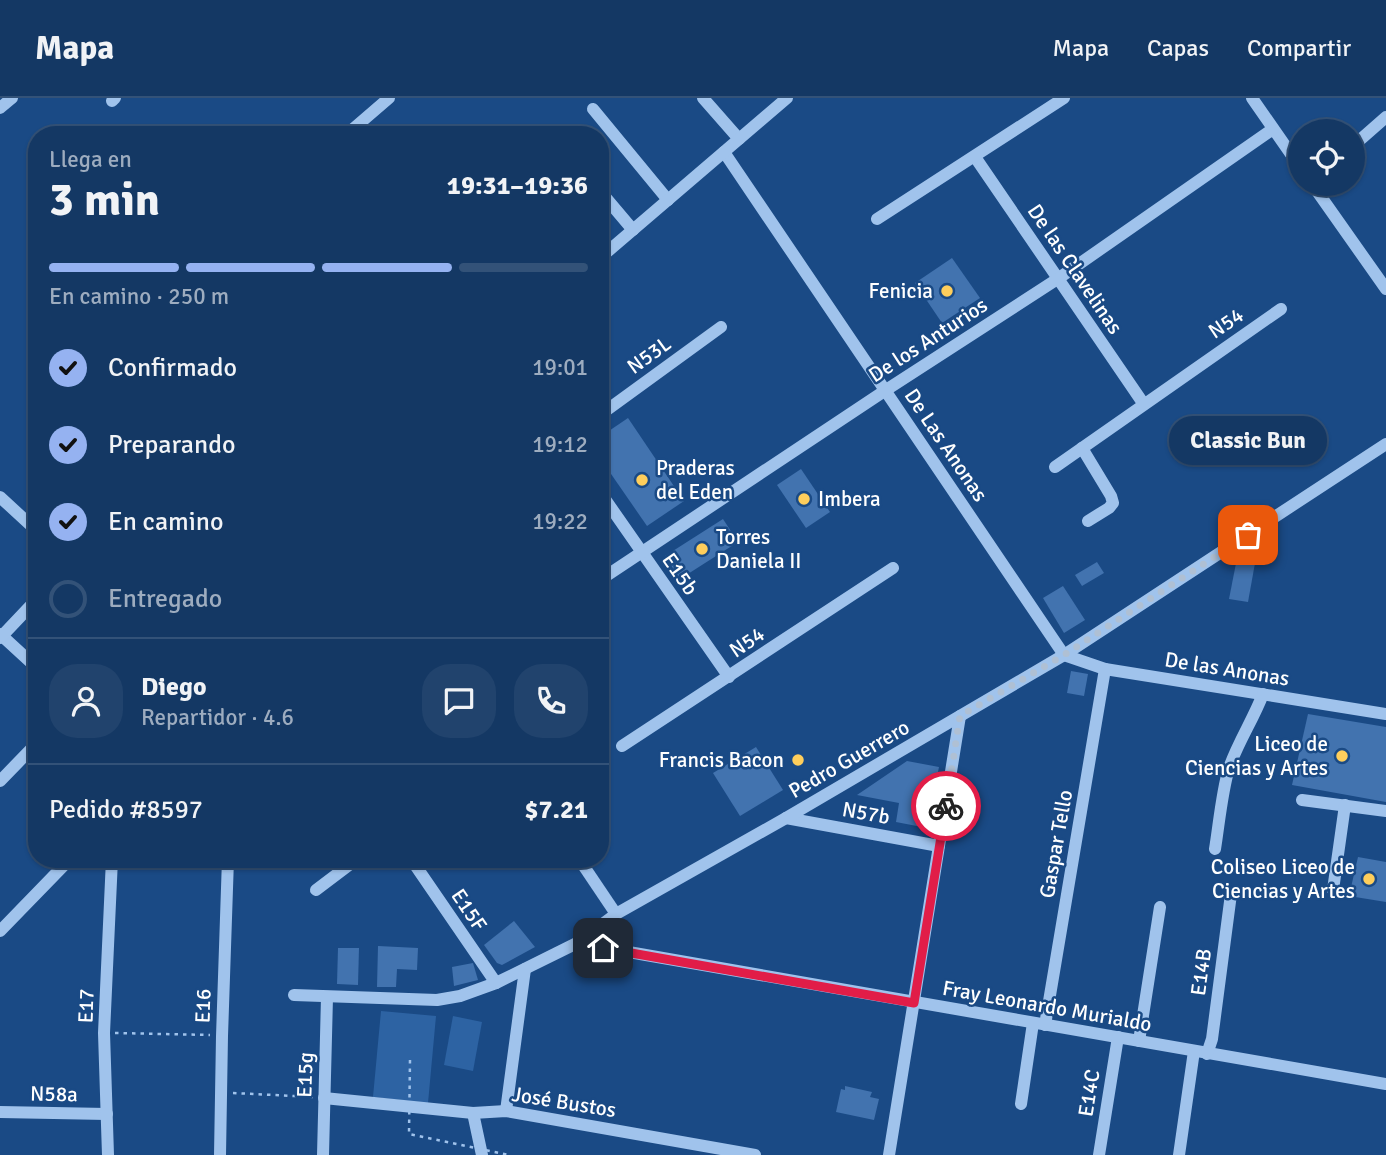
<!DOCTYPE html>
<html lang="es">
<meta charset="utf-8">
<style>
:root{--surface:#143864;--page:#21436d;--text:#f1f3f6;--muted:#9dacbf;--line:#335278;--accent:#95b2f1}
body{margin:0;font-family:Signika,sans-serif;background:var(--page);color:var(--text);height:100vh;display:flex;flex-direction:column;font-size:26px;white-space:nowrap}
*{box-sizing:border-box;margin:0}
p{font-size:23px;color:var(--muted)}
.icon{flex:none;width:38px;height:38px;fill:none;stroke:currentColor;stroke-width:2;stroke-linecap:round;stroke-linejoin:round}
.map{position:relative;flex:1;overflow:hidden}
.drawer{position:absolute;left:28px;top:28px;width:581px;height:742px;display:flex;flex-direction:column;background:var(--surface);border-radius:28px;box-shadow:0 2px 5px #0004,0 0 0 2px var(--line)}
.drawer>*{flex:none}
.tools{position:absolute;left:1288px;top:21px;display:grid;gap:14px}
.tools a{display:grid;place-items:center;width:77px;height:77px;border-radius:50%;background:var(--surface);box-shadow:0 2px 5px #0004,0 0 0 2px var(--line);font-size:35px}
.pin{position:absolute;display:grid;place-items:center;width:60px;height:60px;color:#fff;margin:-30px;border-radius:14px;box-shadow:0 4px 10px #0006}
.courier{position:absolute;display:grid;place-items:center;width:70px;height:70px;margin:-35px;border:5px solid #e11d48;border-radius:50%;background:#fff;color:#222;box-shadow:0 2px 9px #0007}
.bubble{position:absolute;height:49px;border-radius:24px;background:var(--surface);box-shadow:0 2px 5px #0004,0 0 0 2px var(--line);font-size:23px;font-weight:700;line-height:49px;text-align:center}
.head em{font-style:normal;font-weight:700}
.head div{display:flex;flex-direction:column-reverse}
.head{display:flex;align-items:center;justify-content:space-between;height:119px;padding:0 21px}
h1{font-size:46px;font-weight:700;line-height:52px}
.bar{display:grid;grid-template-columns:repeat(4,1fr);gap:10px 7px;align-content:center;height:84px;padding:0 21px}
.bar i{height:9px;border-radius:5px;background:var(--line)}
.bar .on{background:var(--accent)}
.bar p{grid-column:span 4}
.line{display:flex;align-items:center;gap:18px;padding:0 21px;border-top:2px solid var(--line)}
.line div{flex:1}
.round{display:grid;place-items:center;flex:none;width:74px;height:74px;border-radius:28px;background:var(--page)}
ol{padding:0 21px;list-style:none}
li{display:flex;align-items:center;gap:21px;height:77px}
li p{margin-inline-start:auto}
li .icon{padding:7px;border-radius:50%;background:var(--accent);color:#111;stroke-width:4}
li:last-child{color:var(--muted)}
li i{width:38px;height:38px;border:4px solid var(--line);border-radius:50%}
header{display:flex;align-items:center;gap:42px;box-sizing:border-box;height:98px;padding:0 35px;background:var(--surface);border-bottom:2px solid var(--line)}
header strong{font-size:33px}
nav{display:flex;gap:38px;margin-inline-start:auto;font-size:24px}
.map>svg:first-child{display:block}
.green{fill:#2d63a3}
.building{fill:#4273af}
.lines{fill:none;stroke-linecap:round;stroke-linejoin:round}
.path{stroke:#a0c3ec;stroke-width:2.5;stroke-dasharray:3.5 5;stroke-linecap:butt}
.minor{stroke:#a0c3ec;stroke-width:12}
.path-bridge{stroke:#a0c3ec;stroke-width:2.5;stroke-dasharray:3.5 5;stroke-linecap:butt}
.done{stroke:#afc0d4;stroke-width:7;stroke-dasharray:0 12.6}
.route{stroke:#e11d48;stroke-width:9}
.poi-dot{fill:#fece5c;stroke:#1a4a85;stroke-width:2.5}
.labels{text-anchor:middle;stroke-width:5;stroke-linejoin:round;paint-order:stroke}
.street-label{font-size:21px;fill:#fff;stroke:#1a4a85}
.poi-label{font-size:21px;fill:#fff;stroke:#1a4a85;text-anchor:end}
</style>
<header>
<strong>Mapa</strong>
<nav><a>Mapa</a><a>Capas</a><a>Compartir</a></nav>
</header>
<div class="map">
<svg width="1386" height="1057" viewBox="0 0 1386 1057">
<rect width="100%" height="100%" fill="#1a4a85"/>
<!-- green -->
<g class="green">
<path d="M 381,913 L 436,918 L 428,1005 L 373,999 Z"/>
<path d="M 453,918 L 482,924 L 473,973 L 444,967 Z"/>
</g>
<!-- building -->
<g class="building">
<path d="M 952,160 L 980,200 L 942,225 L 915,185 Z"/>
<path d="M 628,320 L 684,403 L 647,428 L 600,360 L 600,339 Z"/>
<path d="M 801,371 L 830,414 L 806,430 L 777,387 Z"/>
<path d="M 723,421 L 738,444 L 680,481 L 665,458 Z"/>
<path d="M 1239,450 L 1257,454 L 1248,504 L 1229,501 Z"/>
<path d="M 1097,464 L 1104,475 L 1082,488 L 1075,477 Z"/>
<path d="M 1063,488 L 1085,522 L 1064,535 L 1043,500 Z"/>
<path d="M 1071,573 L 1088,576 L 1084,598 L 1067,595 Z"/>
<path d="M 1308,616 L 1386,629 L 1386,704 L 1292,687 Z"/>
<path d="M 756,649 L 783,692 L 740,718 L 713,675 Z"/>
<path d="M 907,663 L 939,669 L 927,730 L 896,724 L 899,705 L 857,697 Z"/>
<path d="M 1358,759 L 1386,764 L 1386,804 L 1349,798 Z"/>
<path d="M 514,823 L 535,849 L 502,867 L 497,865 L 484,847 Z"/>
<path d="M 378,848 L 418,850 L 417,872 L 397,871 L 396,889 L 377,889 Z"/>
<path d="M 338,850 L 359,850 L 358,887 L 337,886 Z"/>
<path d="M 473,865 L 478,882 L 454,888 L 452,869 Z"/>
<path d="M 845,988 L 872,994 L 870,999 L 879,1001 L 874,1022 L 836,1014 L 841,991 L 845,992 Z"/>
</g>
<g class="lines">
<!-- path -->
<g class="path">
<path d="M 115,935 L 210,937"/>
<path d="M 233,995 L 314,999"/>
</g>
<!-- minor -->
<g class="minor">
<path d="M 703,0 L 739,41"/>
<path d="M 1252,0 L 1300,69"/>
<path d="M 112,3 L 115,0"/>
<path d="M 0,10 L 12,0"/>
<path d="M 593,11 L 668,102"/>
<path d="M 346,37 L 389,0"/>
<path d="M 1353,48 L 1386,19"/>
<path d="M 724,54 L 1064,557"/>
<path d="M 975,59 L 1143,305"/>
<path d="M 1312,86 L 1386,191"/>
<path d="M 600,93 L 633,132"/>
<path d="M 877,121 L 1064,0"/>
<path d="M 600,160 L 787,0"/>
<path d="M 600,317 L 721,229"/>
<path d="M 1082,350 L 1111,398 L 1113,405 L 1109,410 L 1088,423"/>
<path d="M 1055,369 L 1281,211"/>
<path d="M 600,394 L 729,579"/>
<path d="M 0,399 L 37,433"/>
<path d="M 600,482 L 886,292 L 1059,180 L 1273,31"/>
<path d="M 0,536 L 37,570"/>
<path d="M 0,540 L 37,501"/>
<path d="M 1064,557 L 1105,571 L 1386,616"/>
<path d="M 622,648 L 893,470"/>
<path d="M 0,683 L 37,645"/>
<path d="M 1302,702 L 1386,713"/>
<path d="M 786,720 L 939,748"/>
<path d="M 1215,751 C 1219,726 1222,693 1229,670 C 1238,644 1253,622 1263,596"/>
<path d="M 411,761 L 496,885"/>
<path d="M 579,761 L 616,816"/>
<path d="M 316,792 L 357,761"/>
<path d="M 1333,792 L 1345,707"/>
<path d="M 0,833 L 70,761"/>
<path d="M 577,845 L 1386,986"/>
<path d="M 294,897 L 437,902 L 460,898 L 496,885 L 577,845 L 616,816 L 786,720 L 1064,557 L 1386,346"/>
<path d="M 1045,927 L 1105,571"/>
<path d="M 1139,943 L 1160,809"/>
<path d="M 1207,956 L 1212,941 L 1231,796"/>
<path d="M 324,1000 L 473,1015 L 506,1013 L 755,1057"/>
<path d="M 1021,1006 L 1033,925"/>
<path d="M 506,1013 L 525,871"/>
<path d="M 0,1014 L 107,1016"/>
<path d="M 473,1015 L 482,1057"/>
<path d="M 108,1057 L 104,935 L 112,761"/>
<path d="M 220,1057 L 222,938 L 228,761"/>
<path d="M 323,1057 L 327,899"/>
<path d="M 889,1057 L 960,618"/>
<path d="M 1099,1057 L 1118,939"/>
<path d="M 1179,1057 L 1194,953"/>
</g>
<!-- path-bridge -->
<path class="path-bridge" d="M 410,962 L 409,1036 L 509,1057"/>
</g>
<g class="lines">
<!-- done -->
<path class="done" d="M 946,708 L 960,618 L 1064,557 L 1248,437"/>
<!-- route -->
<path class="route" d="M 603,850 L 914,905 L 946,708"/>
</g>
<!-- markers -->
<g class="poi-dot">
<circle cx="947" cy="193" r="7"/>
<circle cx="642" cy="382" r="7"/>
<circle cx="804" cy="401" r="7"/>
<circle cx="702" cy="451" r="7"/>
<circle cx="1342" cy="658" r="7"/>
<circle cx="798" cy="662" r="7"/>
<circle cx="1369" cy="781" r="7"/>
</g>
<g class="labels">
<!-- street labels -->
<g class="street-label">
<text transform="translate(1075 171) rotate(56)" y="7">De las Clavelinas</text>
<text transform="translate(1226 225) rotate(-34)" y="7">N54</text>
<text transform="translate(928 242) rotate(-33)" y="7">De los Anturios</text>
<text transform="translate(649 257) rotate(-36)" y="7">N53L</text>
<text transform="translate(946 347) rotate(56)" y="7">De Las Anonas</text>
<text transform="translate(680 476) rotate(55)" y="7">E15b</text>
<text transform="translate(747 544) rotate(-34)" y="7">N54</text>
<text transform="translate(1227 571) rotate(9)" y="7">De las Anonas</text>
<text transform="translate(849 661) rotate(-30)" y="7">Pedro Guerrero</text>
<text transform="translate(866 715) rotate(10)" y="7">N57b</text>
<text transform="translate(1056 746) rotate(-80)" y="7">Gaspar Tello</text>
<text transform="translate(469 812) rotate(56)" y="7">E15F</text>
<text transform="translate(1201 874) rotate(-82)" y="7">E14B</text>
<text transform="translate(86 908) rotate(-88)" y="7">E17</text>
<text transform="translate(203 908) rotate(-88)" y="7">E16</text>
<text transform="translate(1047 908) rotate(10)" y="7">Fray Leonardo Murialdo</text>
<text transform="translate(305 977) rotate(-88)" y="7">E15g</text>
<text transform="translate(1089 995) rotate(-81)" y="7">E14C</text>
<text transform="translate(54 996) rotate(1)" y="7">N58a</text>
<text transform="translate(564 1004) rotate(9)" y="7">José Bustos</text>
</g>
<!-- poi labels -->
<g class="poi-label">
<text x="933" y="200">Fenicia</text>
<text x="656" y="377" text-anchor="start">Praderas<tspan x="656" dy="24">del Eden</tspan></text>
<text x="818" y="408" text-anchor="start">Imbera</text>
<text x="716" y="446" text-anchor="start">Torres<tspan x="716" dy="24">Daniela II</tspan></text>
<text x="1328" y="653">Liceo de<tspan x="1328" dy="24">Ciencias y Artes</tspan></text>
<text x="784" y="669">Francis Bacon</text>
<text x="1355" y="776">Coliseo Liceo de<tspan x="1355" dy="24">Ciencias y Artes</tspan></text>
</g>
</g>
</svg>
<div class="tools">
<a><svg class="icon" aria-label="locate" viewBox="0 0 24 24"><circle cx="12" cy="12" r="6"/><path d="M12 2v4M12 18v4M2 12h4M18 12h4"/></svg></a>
</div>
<div class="pin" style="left:1248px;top:437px;background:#ea580c"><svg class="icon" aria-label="bag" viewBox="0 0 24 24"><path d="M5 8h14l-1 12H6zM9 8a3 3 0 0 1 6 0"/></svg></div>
<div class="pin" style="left:603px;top:850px;background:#1f2937"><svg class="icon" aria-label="home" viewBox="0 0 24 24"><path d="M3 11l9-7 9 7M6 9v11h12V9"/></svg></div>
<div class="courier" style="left:946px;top:708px"><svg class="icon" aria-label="bike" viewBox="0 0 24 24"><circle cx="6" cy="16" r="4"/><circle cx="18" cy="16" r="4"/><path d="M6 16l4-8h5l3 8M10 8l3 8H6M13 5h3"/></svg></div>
<div class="bubble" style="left:1169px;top:318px;width:158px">Classic Bun</div>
<section class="drawer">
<div class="head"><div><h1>3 min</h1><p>Llega en</p></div><em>19:31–19:36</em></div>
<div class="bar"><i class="on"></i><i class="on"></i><i class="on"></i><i></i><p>En camino · 250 m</p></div>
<ol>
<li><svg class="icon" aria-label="check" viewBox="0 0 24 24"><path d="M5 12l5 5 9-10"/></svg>Confirmado<p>19:01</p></li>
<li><svg class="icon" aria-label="check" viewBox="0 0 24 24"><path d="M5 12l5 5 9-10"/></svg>Preparando<p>19:12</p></li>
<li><svg class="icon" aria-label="check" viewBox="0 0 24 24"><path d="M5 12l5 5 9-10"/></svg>En camino<p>19:22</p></li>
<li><i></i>Entregado</li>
</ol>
<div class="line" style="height:126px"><a class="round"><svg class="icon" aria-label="person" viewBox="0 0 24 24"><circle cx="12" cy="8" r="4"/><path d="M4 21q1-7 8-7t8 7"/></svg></a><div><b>Diego</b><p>Repartidor · 4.6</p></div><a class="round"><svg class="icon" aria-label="chat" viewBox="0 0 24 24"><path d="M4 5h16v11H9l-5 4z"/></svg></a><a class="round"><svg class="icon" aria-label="phone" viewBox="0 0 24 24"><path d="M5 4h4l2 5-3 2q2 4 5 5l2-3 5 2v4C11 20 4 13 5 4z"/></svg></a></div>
<div class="line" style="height:91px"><div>Pedido #8597</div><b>$7.21</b></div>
</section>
</div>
